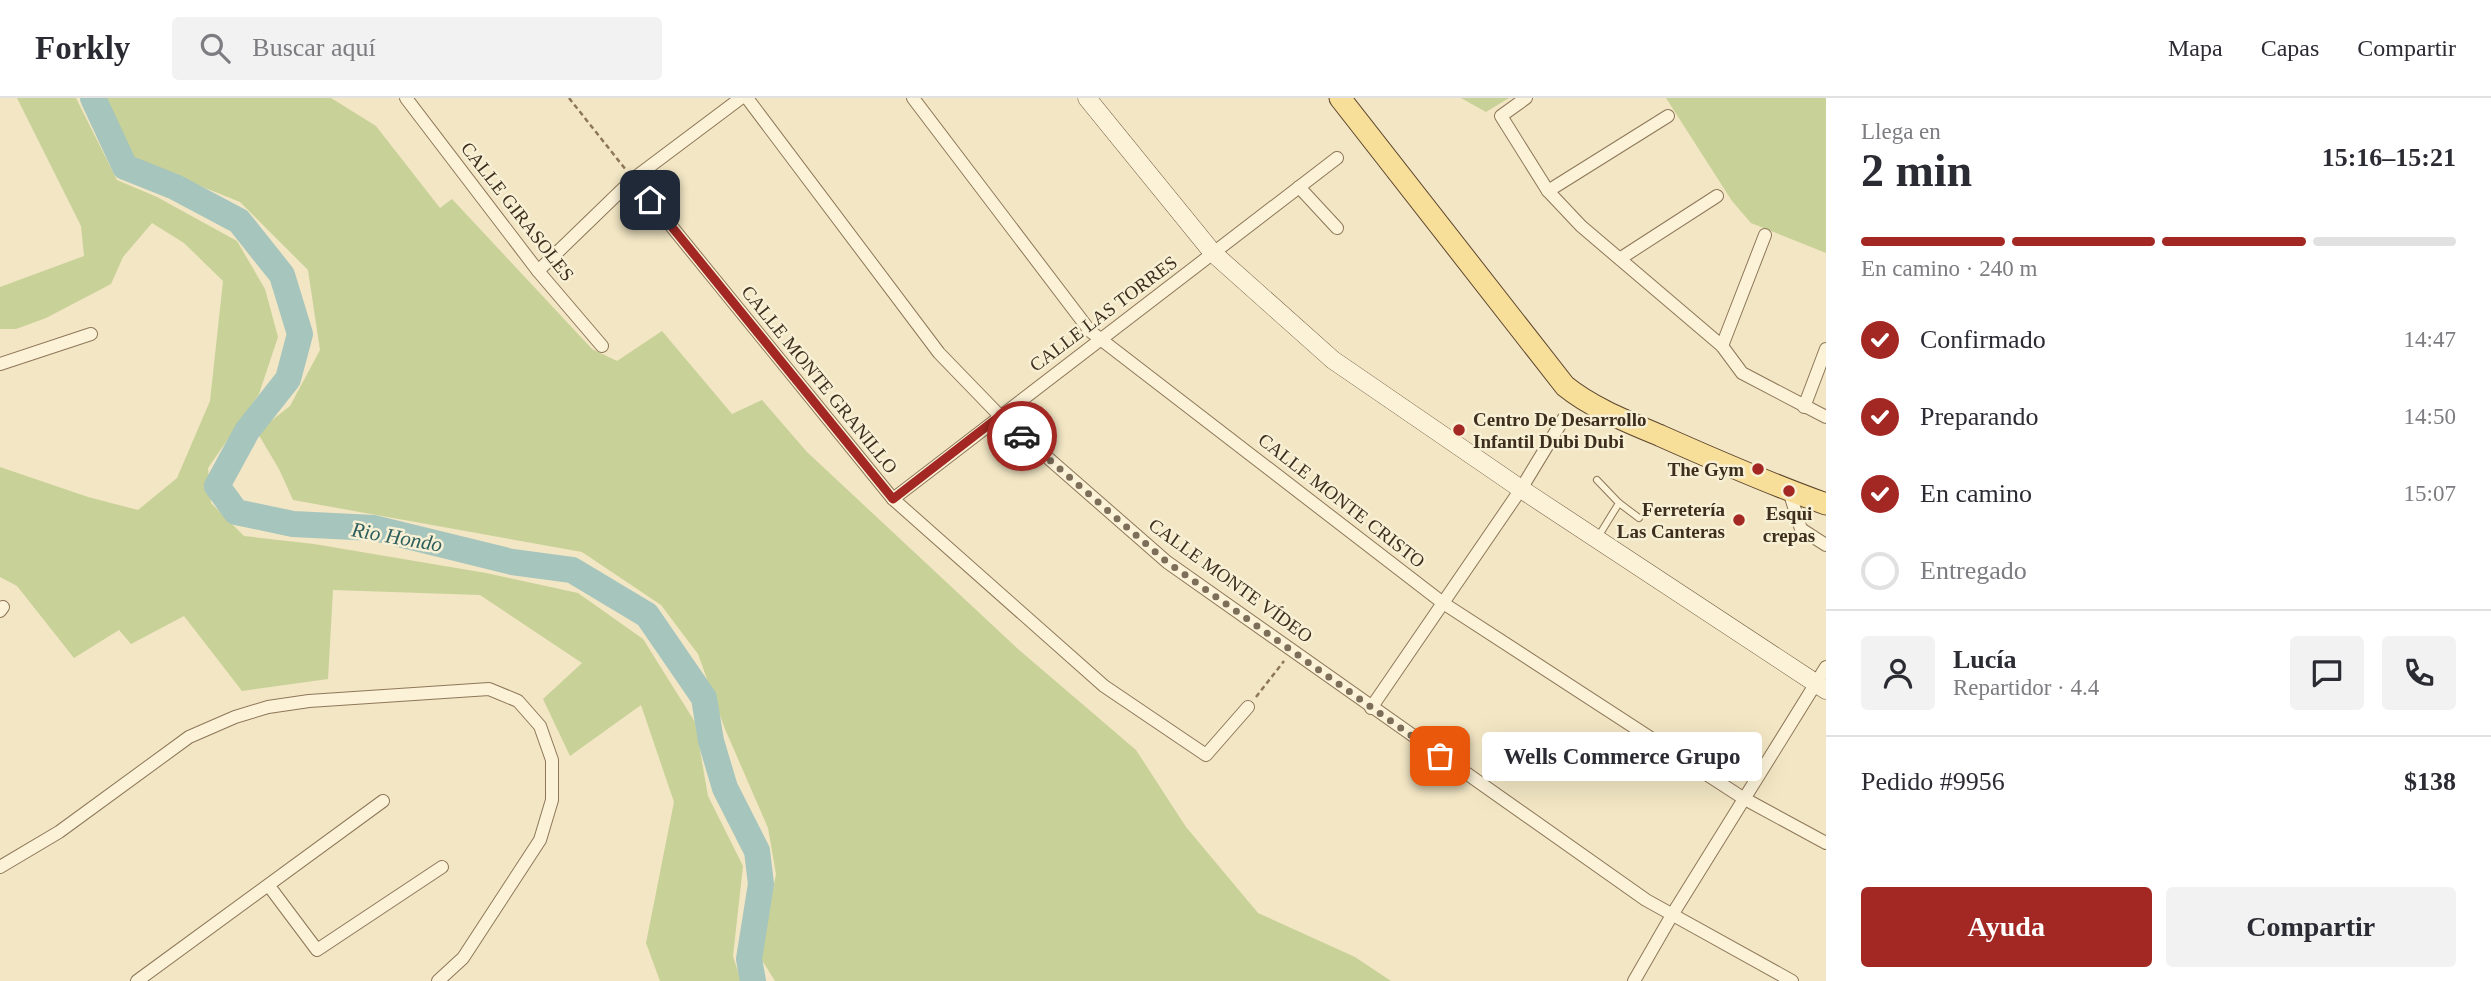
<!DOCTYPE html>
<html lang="es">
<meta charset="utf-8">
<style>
:root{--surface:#fff;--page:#f2f2f3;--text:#2b2b33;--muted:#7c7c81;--line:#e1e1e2;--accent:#a32823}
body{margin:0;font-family:"Times New Roman",serif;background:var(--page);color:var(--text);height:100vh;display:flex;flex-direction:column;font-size:26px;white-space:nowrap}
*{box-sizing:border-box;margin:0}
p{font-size:23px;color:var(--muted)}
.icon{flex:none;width:38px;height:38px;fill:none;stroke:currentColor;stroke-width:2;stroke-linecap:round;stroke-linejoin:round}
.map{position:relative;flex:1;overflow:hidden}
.drawer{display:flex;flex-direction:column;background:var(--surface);width:665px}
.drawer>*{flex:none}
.pin{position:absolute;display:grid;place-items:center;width:60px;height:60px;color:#fff;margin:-30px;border-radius:14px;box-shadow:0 4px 10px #0006}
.courier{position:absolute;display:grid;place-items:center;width:70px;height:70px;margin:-35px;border:5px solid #a32823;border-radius:50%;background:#fff;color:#222;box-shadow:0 2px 9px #0007}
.bubble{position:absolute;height:49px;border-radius:7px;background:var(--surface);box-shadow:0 7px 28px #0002;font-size:23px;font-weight:700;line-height:49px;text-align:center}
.headline em{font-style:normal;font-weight:700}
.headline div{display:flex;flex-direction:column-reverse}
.headline{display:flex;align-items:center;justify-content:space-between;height:119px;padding:0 35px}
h1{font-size:46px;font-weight:700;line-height:52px}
.bar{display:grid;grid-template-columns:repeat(4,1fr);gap:10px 7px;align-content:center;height:84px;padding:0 35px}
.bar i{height:9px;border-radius:5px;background:var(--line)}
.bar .on{background:var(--accent)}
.bar p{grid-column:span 4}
.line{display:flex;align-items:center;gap:18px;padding:0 35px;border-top:2px solid var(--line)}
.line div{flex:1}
.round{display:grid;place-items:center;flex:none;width:74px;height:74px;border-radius:7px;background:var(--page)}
ol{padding:0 35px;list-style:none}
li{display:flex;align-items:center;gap:21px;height:77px}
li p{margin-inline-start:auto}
li .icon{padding:7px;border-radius:50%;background:var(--accent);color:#fff;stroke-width:4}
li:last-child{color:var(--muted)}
li i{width:38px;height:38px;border:4px solid var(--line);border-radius:50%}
.primary-button{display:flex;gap:14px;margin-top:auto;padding:14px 35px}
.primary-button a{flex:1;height:80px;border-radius:7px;background:var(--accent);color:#fff;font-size:28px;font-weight:700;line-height:80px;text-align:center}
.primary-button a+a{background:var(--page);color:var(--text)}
header{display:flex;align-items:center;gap:42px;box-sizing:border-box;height:98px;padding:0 35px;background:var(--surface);border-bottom:2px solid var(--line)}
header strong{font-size:33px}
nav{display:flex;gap:38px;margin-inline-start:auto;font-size:24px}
.search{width:490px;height:63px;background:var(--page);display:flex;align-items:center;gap:18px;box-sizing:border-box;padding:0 24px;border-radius:7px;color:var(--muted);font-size:26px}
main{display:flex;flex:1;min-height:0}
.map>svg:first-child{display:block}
.green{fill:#c8d197}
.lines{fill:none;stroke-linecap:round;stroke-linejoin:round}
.river{stroke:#a6c5bd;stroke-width:26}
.lane-casing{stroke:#8e7758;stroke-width:8}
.street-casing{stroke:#8e7758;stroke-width:14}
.secondary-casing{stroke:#70583c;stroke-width:19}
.primary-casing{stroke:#5c452d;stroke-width:23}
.path{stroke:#8e7758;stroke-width:2.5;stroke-dasharray:5 3.5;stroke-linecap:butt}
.lane{stroke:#fbf2d8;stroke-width:6}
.street{stroke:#fbf2d8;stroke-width:12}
.secondary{stroke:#fbf2d8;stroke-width:18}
.primary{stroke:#f7de99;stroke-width:21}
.done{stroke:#7c6e58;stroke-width:7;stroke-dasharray:0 12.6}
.route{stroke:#a32823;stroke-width:9}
.poi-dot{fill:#a32823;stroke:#f8f0d4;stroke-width:2.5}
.labels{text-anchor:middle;stroke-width:5;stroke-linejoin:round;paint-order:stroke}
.street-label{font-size:19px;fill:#3d2e1e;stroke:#f8f0d4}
.poi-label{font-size:19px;font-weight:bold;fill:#3d2e1e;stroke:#f8f0d4;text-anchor:end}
.water-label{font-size:21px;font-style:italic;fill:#2c5e5d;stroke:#f8f0d4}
</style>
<header>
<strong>Forkly</strong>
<div class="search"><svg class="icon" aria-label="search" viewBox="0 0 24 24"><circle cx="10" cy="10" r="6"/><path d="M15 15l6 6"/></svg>Buscar aquí</div>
<nav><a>Mapa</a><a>Capas</a><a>Compartir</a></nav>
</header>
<main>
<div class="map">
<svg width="1826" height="883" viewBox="0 0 1826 883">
<rect width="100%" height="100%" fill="#f2e6c4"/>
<!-- green -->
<g class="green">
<path d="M 17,0 L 76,0 L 117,82 L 157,99 L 237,143 L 265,191 L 278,239 L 259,296 L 208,370 L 211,405 L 244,438 L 314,446 L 486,475 L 578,495 L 643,541 L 695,624 L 708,698 L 743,768 L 733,858 L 741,883 L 660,883 L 646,845 L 674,704 L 641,607 L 570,658 L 543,601 L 582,565 L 480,497 L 333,492 L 328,581 L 242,593 L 184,518 L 131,546 L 119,532 L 74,560 L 17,488 L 0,479 L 0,369 L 88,399 L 138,412 L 177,380 L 210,303 L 223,183 L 184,145 L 152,125 L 123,159 L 111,186 L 46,220 L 16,231 L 0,231 L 0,189 L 84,158 L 81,128 Z"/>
<path d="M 102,0 L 331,0 L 376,28 L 440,110 L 452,101 L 592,251 L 617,263 L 662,233 L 732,316 L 762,302 L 807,354 L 1018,551 L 1136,652 L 1186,729 L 1258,815 L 1355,859 L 1391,883 L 775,883 L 760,859 L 776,776 L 768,730 L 725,631 L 698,556 L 661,507 L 582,454 L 293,402 L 279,371 L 257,334 L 290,308 L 320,252 L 308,172 L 240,104 L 131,60 Z"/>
<path d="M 1461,0 L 1509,0 L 1486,14 Z"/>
<path d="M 1666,0 L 1826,0 L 1826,155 L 1751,125 L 1732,103 Z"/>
</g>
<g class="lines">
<!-- river -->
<path class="river" d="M 93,0 L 125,69 L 175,89 L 239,123 L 282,177 L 300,236 L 288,281 L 247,333 L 217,388 L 236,414 L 293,426 L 374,430 L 512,464 L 572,472 L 647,517 L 704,600 L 711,643 L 725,690 L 757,753 L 761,786 L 749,861 L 753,883"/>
<defs>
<g id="lane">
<path d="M 1597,382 L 1619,405 L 1598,439"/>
<path d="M 1619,405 L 1639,420"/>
</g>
<g id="street">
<path d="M 406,0 L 538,173 L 602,248"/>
<path d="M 747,0 L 939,255 L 1000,318 L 1167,464 L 1646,802 L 1792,883"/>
<path d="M 913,0 L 1090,233 L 1443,505 L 1743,700 L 1826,745"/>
<path d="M 1526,0 L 1501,18 L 1548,93 L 1581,128 L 1722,248 L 1742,275 L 1826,319"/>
<path d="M 633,81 L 893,401 L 1104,588 L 1206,657 L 1248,609"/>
<path d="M 1299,89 L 1337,130"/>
<path d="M 1548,93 L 1668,18"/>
<path d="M 1621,160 L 1717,98"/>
<path d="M 538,173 L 633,81 L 741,0"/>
<path d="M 1722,248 L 1765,137"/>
<path d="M 0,266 L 91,236"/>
<path d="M 1804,309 L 1826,251"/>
<path d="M 1789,393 L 1801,431 L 1826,447"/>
<path d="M 893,401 L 1337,60"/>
<path d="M 0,513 L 3,509"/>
<path d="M 1371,610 L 1521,391 L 1564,320"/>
<path d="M 0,769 L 59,734 L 189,639 L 235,619 L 268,609 L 309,603 L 489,591 L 518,603 L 540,628 L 552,662 L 552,702 L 540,742 L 463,860 L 438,883"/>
<path d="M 269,788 L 317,852 L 442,769"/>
<path d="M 137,883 L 383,703"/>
<path d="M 1634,883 L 1672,817 L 1826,569"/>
</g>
<path id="secondary" d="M 1087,0 L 1213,155 L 1333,262 L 1521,391 L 1826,592"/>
<path id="primary" d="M 1340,0 L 1565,288 C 1592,310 1628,324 1661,338 C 1715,362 1770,386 1826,406"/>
</defs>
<!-- lane casing -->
<use href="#lane" class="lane-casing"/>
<!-- street casing -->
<use href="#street" class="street-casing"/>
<!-- secondary casing -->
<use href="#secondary" class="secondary-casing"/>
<!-- primary casing -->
<use href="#primary" class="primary-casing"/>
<!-- path -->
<g class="path">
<path d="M 569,0 L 626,72"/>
<path d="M 1256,599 L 1284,563"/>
</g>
<!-- lane -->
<use href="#lane" class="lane"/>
<!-- street -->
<use href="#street" class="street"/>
<!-- secondary -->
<use href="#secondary" class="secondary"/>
<!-- primary -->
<use href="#primary" class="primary"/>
</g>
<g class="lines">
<!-- done -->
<path class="done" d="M 1022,338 L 1167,464 L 1440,658"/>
<!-- route -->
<path class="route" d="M 650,102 L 893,401 L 1000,318 L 1022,338"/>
</g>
<!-- markers -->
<g class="poi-dot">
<circle cx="1459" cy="332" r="7"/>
<circle cx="1758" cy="371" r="7"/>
<circle cx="1789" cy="393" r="7"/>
<circle cx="1739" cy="422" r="7"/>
</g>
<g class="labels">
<!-- street labels -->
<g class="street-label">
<text transform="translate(518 113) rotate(52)" y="7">CALLE GIRASOLES</text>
<text transform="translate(1103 215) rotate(-37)" y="7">CALLE LAS TORRES</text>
<text transform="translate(820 281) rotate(51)" y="7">CALLE MONTE GRANILLO</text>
<text transform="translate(1342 402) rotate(38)" y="7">CALLE MONTE CRISTO</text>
<text transform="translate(1231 482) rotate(36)" y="7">CALLE MONTE VÍDEO</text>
</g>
<!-- poi labels -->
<g class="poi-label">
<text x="1473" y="328" text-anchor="start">Centro De Desarrollo<tspan x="1473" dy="22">Infantil Dubi Dubi</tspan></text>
<text x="1744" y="378">The Gym</text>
<text x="1725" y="418">Ferretería<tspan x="1725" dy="22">Las Canteras</tspan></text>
<text x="1789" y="422" text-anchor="middle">Esqui<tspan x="1789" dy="22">crepas</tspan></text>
</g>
<!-- water labels -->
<g class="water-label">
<text transform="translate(397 439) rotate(10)" y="7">Rio Hondo</text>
</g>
</g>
</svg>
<div class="pin" style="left:1440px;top:658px;background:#ea580c"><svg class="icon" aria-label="bag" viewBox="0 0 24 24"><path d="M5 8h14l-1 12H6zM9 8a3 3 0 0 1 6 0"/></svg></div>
<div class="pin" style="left:650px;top:102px;background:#1f2937"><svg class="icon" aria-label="home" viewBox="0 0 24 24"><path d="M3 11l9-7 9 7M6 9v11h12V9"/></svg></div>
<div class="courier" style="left:1022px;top:338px"><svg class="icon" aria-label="car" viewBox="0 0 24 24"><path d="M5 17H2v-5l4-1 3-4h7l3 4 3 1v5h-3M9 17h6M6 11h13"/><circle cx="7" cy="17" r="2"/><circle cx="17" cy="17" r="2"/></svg></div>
<div class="bubble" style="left:1482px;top:634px;width:280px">Wells Commerce Grupo</div>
</div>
<section class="drawer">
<div class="headline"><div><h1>2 min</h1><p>Llega en</p></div><em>15:16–15:21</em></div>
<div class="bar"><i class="on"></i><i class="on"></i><i class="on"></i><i></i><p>En camino · 240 m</p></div>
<ol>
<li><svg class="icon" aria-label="check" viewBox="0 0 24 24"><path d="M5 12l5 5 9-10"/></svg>Confirmado<p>14:47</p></li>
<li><svg class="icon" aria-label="check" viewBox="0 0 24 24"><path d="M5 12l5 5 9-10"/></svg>Preparando<p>14:50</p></li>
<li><svg class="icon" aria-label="check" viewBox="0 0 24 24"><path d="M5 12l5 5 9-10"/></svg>En camino<p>15:07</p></li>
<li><i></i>Entregado</li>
</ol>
<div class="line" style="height:126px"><a class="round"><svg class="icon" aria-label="person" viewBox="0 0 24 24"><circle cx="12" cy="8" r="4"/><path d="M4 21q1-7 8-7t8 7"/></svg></a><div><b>Lucía</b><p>Repartidor · 4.4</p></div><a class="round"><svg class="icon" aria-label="chat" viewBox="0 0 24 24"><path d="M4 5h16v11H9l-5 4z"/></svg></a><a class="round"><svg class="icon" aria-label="phone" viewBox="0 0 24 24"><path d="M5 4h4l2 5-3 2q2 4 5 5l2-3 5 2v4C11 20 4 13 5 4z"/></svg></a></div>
<div class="line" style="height:91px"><div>Pedido #9956</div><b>$138</b></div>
<div class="primary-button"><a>Ayuda</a><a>Compartir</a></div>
</section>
</main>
